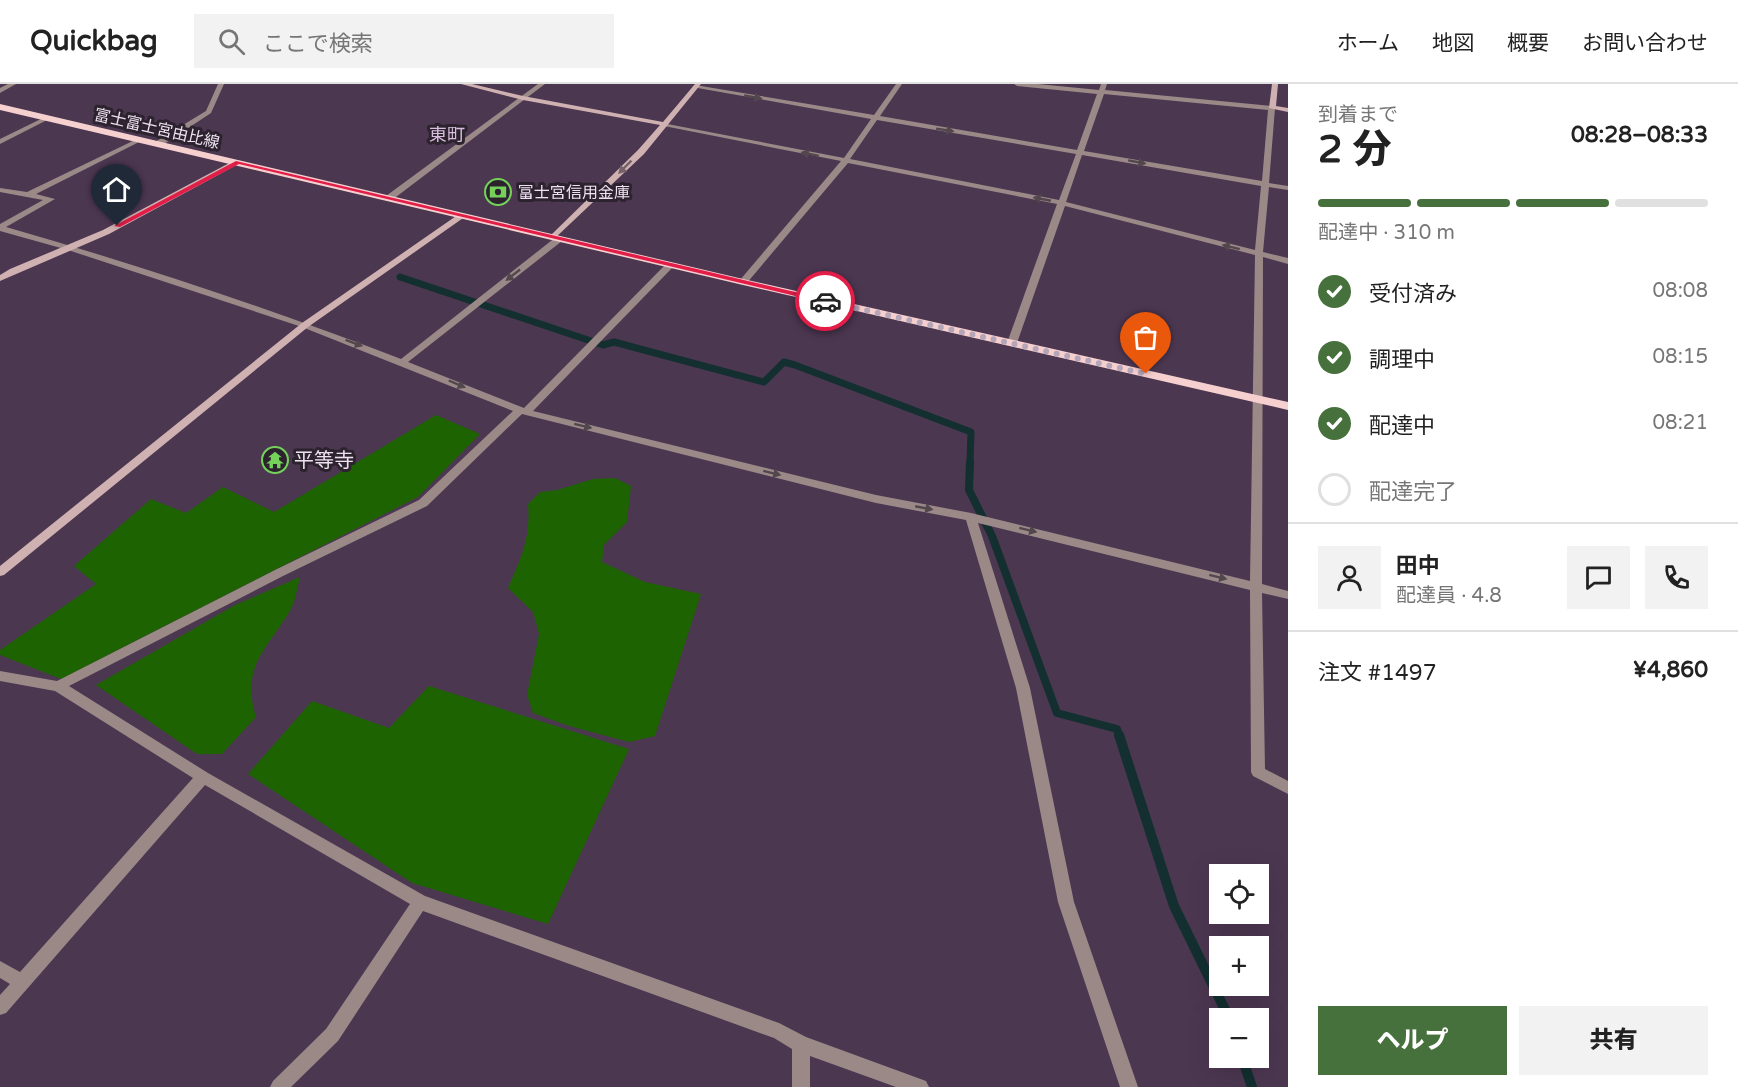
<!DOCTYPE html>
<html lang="ja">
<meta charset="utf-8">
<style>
:root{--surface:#fff;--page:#f2f2f2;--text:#222;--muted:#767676;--line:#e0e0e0;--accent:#47713c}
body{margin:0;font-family:"Varela Round","Noto Sans JP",sans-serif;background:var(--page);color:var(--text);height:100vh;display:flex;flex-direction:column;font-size:22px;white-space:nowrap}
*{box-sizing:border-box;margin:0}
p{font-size:20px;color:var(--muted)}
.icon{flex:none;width:33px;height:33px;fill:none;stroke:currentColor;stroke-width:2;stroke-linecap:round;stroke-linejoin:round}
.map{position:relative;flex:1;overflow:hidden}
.sheet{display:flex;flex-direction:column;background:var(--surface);width:450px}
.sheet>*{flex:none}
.buttons{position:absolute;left:1209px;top:780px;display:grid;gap:12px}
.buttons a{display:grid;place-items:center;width:60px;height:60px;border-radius:0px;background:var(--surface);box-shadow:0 6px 24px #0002;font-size:30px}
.pin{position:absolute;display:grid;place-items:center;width:51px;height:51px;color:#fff;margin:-62px -26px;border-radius:50% 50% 50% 0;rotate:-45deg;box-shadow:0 0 6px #0007}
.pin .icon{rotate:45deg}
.courier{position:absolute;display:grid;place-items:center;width:60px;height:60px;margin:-30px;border:4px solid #e11d48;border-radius:50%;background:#fff;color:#222;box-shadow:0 2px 8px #0007}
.head em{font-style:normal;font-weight:800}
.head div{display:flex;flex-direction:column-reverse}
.head{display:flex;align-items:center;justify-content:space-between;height:102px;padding:0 30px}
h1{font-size:39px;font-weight:800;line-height:45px}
.bar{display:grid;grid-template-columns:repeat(4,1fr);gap:9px 6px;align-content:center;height:72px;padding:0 30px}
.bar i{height:8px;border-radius:4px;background:var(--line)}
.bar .active{background:var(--accent)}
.bar p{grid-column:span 4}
.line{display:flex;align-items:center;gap:15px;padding:0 30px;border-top:2px solid var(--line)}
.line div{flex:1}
.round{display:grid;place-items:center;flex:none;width:63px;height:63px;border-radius:0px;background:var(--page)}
ol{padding:0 30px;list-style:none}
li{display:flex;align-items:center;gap:18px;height:66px}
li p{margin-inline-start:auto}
li .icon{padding:6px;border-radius:50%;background:var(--accent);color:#fff;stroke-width:4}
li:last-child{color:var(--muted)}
li i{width:33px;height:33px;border:3px solid var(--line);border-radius:50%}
.button{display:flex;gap:12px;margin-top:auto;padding:12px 30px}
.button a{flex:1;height:69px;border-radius:0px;background:var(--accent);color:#fff;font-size:24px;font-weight:800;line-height:69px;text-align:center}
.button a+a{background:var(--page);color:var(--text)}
header{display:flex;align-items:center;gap:36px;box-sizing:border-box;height:84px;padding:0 30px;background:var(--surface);border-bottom:2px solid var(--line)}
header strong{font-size:28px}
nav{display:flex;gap:33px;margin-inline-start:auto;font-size:21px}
.search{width:420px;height:54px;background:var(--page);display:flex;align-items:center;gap:15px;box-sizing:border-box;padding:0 21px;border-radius:0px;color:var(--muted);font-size:22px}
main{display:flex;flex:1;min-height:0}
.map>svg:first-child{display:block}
.green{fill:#1e6301}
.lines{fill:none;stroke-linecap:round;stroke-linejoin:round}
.stream-far2{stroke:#132f30;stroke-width:7}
.stream-far1{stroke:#132f30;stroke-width:8}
.stream{stroke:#132f30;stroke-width:10}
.street{fill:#9b8988;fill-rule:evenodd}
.secondary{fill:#ceb1b0;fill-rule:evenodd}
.primary{fill:#f6d0cf;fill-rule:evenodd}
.oneway{fill:#53474e}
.oneway2{fill:#756369}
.route{fill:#e11d48}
.done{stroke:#b5a5b8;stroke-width:6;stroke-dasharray:0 10.8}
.labels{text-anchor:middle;stroke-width:6;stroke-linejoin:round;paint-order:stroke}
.far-street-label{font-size:16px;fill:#ede0f0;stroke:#2c232f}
.far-poi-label{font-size:16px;fill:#ede0f0;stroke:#2c232f;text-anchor:start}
.far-quarter-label{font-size:18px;fill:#d7bedd;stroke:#2c232f}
.poi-label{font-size:20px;fill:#ede0f0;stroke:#2c232f;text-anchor:start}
</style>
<header>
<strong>Quickbag</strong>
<div class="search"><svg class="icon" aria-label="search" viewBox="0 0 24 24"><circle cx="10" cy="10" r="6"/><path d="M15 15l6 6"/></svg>ここで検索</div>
<nav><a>ホーム</a><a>地図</a><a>概要</a><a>お問い合わせ</a></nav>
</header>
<main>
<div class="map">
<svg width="1288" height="1003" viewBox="0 0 1288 1003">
<rect width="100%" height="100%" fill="#4c3751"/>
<!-- green -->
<g class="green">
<path d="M 436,331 L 480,350 L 418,413 L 61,595 L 0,571 L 0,566 L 96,500 L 74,482 L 151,415 L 186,429 L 223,403 L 274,428 Z"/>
<path d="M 615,394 L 631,402 L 627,438 L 604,461 L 602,478 L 645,498 L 701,510 L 655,652 L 629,658 L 569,642 L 533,629 L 527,611 L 539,550 L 533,528 L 508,504 C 521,474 531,454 528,420 L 540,408 L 557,406 L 593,395 Z"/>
<path d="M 300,493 C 297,503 296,516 291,525 C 268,565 240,581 256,633 L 222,670 L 197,670 L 96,601 L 235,521 Z"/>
<path d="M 429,602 L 629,665 L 548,840 L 412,799 L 248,690 L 312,617 L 389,644 Z"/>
</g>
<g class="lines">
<!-- stream-far2 -->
<path class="stream-far2" d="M 400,193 L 603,261 L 614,258 L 764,298 L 784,278 L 795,281 L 971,348 L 970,379"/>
<!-- stream-far1 -->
<path class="stream-far1" d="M 970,378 L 969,406 L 992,452 L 1057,629 L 1117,645 L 1119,653"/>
<!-- stream -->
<g class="stream">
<path d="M 1119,651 L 1174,822 L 1229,934"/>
<path d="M 1242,974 L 1252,1003"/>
</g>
<!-- street -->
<g class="street">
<path d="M 8,0 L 16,0 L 0,9 L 0,4 Z"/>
<path d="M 218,0 L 224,0 L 211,29 L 161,62 L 155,62 L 155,58 L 206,27 Z"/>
<path d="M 538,0 L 545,0 L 392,116 L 386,116 L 386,112 Z"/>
<path d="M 896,0 L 902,0 L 880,32 L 1077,66 L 1097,10 L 1017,2 L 1014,0 L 1038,0 L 1099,6 L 1101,0 L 1107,0 L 1105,6 L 1272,22 L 1275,24 L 1269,99 L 1288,102 L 1288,106 L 1269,103 L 1263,168 L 1288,174 L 1288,180 L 1263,173 L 1262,500 L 1288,507 L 1288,515 L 1262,509 L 1265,685 L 1288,697 L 1288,710 L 1253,692 L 1251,688 L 1250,506 L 978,439 L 1030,604 L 1074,818 L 1138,1003 L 1120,1003 L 1058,818 L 1016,604 L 966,436 L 876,419 L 522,330 L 427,422 L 283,492 L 69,602 L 208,689 L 425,812 L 779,939 L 806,953 L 926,997 L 929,1003 L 896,1003 L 810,972 L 810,1003 L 792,1003 L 792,965 L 774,954 L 423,827 L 338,957 L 291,1003 L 270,1003 L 273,997 L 326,945 L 410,820 L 205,701 L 6,929 L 0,931 L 0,911 L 10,900 L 0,894 L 0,877 L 20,888 L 193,694 L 55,607 L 0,597 L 0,587 L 57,597 L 275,486 L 419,416 L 513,327 L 302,243 L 68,166 L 0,147 L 0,140 L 43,116 L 0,108 L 0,104 L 27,108 L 139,54 L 145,55 L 36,110 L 55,115 L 6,143 C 139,181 271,225 401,275 L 556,153 L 562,153 L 562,157 L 408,278 L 524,324 L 667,179 L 673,179 L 673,183 L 533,327 L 876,411 L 971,429 L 1250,497 L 1255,171 L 1065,122 L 1017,259 L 1012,262 L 1007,259 L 1057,120 L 848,79 L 746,200 L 740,200 L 740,196 L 841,77 L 664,42 L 661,40 L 662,39 L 844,74 L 871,35 L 692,3 L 695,1 L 874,31 ZM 1104,10 L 1268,26 L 1262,97 L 1084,67 ZM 877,36 L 1076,70 L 1059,116 L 850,75 ZM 1082,71 L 1261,102 L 1255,166 L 1066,118 Z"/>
<path d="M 47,32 L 50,34 L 49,35 L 0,60 L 0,55 Z"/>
</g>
<!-- secondary -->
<g class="secondary">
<path d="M 461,0 L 472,0 L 523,12 L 663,38 L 695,0 L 701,0 L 644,70 L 554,155 L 550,153 L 551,151 L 638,66 L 660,41 L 523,16 Z"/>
<path d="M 1272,0 L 1278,0 L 1276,22 L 1288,24 L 1288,28 L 1269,24 Z"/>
<path d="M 235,76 L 242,78 L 109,150 L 0,197 L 0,191 L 10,185 L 103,146 Z"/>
<path d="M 459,130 L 466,132 L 308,243 L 4,491 L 0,492 L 0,482 L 302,239 Z"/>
</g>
<!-- primary -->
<path class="primary" d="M 0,20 L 743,195 L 1288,318 L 1288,326 L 743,201 L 0,26 Z"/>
</g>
<!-- one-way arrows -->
<defs><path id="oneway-solid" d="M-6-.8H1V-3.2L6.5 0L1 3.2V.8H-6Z" transform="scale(1.5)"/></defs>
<g class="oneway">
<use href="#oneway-solid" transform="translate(753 13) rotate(10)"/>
<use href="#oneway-solid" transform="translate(945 46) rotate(9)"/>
<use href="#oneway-solid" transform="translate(810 70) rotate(-168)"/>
<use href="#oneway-solid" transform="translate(1137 78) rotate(10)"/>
<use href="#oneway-solid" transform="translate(1042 115) rotate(-169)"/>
<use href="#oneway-solid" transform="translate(1231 163) rotate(-166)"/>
<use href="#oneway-solid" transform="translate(513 191) rotate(142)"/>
<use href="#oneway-solid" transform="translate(354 259) rotate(20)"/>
<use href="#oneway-solid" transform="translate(457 300) rotate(23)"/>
<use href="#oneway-solid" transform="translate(583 342) rotate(14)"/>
<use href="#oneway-solid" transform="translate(772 389) rotate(14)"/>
<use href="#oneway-solid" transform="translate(924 424) rotate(11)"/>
<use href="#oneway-solid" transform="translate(1028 446) rotate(14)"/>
<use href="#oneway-solid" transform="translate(1218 493) rotate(14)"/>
</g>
<use class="oneway2" href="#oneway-solid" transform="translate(625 83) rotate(135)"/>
<!-- route -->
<path class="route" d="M 236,77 L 825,215 L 829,217 L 825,219 L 239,80 L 120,143 L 114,142 Z"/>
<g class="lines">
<!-- done -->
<path class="done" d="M 825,217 L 1146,290"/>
</g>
<!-- icons -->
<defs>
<symbol id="bank-ring" viewBox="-11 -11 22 22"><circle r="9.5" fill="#2c232f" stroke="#74d25b" stroke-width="1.5"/><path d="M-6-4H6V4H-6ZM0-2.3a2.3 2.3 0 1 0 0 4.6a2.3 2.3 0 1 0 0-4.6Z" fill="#74d25b"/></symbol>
<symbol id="temple-ring" viewBox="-11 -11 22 22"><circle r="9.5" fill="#2c232f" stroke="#74d25b" stroke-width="1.5"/><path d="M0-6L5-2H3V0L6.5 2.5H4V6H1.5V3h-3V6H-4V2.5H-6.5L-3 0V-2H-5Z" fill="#74d25b"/></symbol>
</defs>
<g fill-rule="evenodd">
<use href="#bank-ring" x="483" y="93" width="30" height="30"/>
<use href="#temple-ring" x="260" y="361" width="30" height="30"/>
</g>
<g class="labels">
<!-- far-street labels -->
<g class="far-street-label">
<text transform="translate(157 44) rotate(13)" y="6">富士富士宮由比線</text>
</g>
<!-- far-poi labels -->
<g class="far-poi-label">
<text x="518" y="114">富士宮信用金庫</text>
</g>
<!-- far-quarter labels -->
<g class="far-quarter-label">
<text x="447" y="57">東町</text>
</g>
<!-- poi labels -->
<g class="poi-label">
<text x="294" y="383">平等寺</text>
</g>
</g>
</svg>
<div class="buttons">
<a><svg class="icon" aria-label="locate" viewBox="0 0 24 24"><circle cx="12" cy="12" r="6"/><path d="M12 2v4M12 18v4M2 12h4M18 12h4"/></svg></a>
<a>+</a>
<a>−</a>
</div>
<div class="pin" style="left:1146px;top:290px;background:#ea580c"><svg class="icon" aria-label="bag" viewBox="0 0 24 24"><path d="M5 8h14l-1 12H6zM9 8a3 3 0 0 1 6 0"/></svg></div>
<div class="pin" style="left:117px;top:142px;background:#1f2937"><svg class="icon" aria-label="home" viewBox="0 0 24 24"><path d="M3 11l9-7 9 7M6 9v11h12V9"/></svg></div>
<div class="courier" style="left:825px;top:217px"><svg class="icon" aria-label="car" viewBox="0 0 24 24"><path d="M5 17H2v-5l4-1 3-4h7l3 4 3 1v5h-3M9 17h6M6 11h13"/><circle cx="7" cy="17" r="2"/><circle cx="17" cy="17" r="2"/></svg></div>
</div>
<section class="sheet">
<div class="head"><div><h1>2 分</h1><p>到着まで</p></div><em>08:28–08:33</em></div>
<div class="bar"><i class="active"></i><i class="active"></i><i class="active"></i><i></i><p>配達中 · 310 m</p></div>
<ol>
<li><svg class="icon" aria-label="check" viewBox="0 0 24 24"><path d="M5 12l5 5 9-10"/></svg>受付済み<p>08:08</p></li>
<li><svg class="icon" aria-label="check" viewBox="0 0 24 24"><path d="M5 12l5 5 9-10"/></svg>調理中<p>08:15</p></li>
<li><svg class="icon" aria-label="check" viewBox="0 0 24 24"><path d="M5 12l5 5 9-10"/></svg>配達中<p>08:21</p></li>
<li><i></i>配達完了</li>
</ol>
<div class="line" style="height:108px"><a class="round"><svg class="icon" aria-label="person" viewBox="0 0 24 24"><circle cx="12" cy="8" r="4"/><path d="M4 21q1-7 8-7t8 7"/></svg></a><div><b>田中</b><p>配達員 · 4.8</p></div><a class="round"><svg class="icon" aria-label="chat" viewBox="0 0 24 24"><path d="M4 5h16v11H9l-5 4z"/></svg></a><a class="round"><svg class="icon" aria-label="phone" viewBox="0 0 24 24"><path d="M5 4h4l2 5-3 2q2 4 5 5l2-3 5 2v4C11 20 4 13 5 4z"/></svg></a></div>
<div class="line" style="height:78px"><div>注文 #1497</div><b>¥4,860</b></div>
<div class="button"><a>ヘルプ</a><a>共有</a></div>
</section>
</main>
